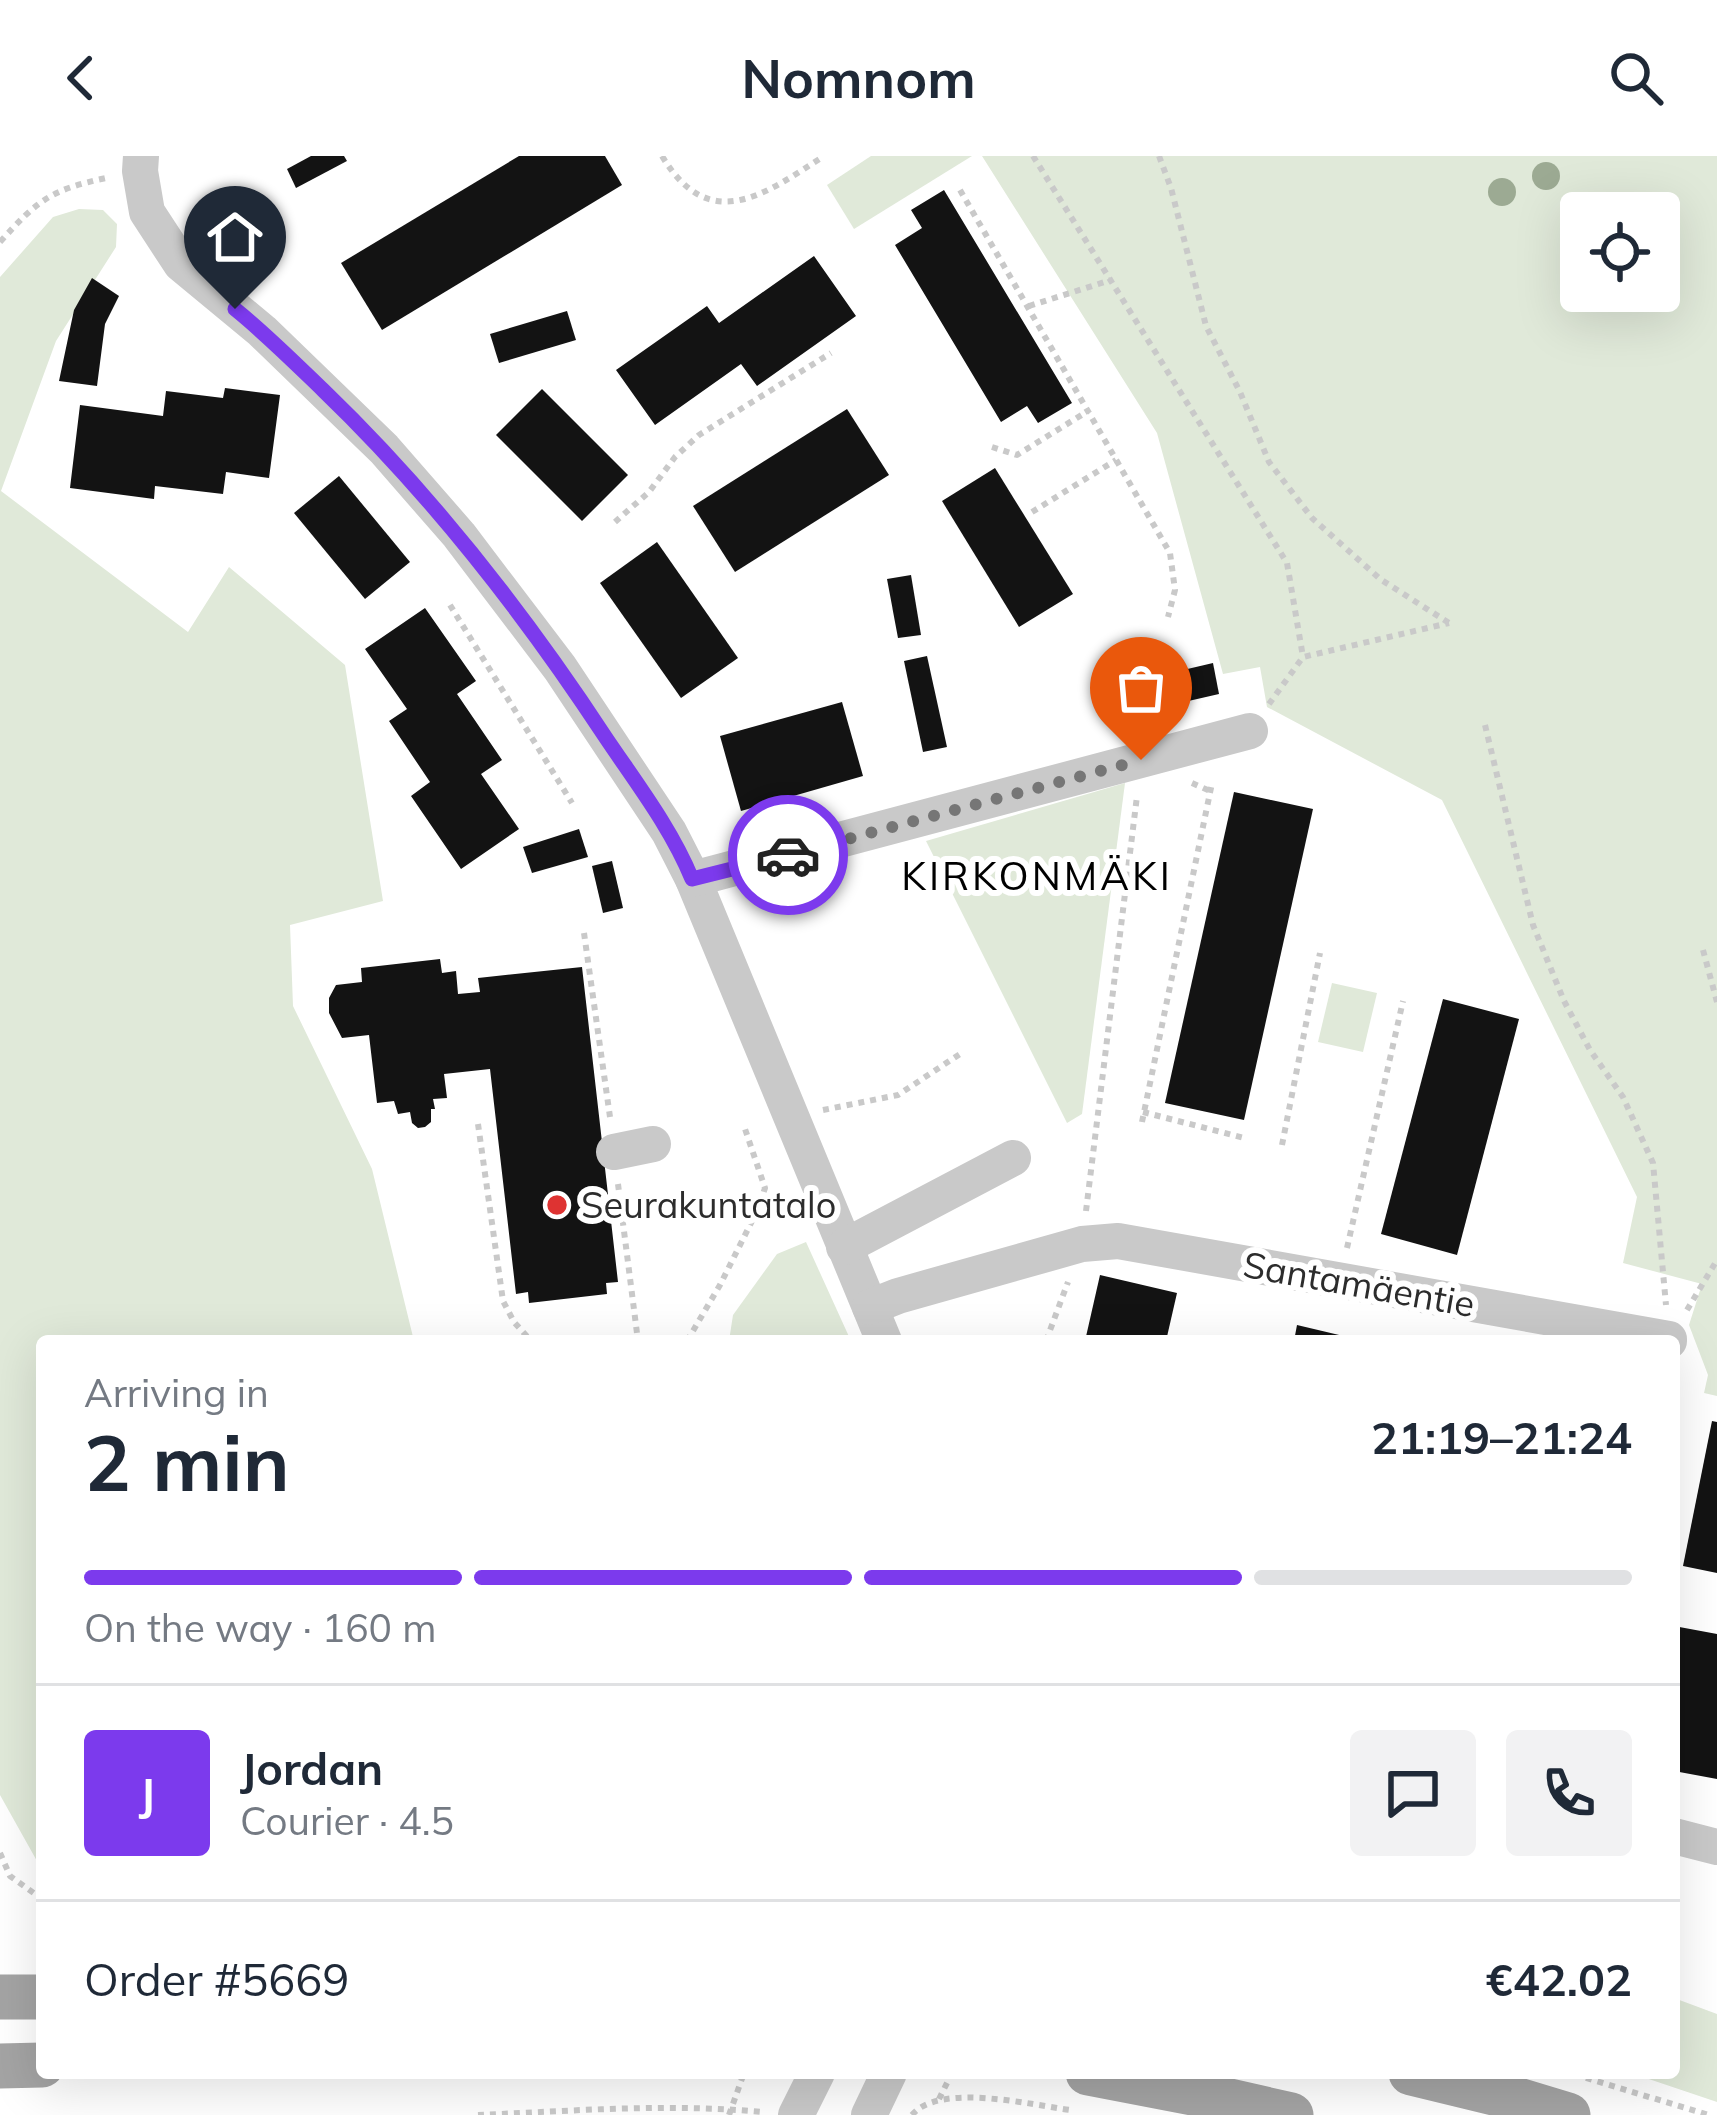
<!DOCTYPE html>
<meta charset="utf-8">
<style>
:root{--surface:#fff;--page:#f2f2f3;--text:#1f2937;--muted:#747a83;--line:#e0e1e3;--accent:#7c3aed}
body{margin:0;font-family:Mulish,sans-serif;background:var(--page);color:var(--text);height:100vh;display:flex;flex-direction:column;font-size:45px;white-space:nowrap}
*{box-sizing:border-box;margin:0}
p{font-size:39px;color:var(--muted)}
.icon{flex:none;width:66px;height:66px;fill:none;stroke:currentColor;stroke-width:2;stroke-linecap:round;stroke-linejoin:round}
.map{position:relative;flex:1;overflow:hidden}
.details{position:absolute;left:36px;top:1179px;width:1644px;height:744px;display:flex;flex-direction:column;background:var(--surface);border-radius:12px;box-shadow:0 12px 48px #0002}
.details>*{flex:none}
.fabs{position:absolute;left:1560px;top:36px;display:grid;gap:24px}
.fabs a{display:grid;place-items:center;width:120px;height:120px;border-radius:12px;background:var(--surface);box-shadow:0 12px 48px #0002;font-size:60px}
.pin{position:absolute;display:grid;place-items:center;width:102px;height:102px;color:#fff;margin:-123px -51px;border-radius:50% 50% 50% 0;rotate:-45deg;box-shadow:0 0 12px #0007}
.pin .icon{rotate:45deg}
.courier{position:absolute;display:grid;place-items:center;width:120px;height:120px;margin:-60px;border:9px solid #7c3aed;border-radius:50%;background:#fff;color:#222;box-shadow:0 3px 15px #0007}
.overview em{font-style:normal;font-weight:700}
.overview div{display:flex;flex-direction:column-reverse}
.overview{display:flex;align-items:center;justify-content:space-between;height:204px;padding:0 48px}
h1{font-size:78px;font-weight:700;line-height:90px}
.bar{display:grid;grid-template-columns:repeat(4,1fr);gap:18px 12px;align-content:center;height:144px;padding:0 48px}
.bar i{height:15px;border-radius:9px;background:var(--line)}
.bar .selected{background:var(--accent)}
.bar p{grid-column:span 4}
.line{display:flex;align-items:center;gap:30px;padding:0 48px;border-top:3px solid var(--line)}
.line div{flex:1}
.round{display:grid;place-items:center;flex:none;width:126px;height:126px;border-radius:12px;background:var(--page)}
header{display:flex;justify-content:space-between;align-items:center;height:156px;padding:0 48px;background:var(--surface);font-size:54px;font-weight:700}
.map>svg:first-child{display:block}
.green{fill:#e0e9d9;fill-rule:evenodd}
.building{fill:#131313}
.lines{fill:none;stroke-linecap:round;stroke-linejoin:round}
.path{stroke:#c9c9c9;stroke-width:6;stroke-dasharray:6 6;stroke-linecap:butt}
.minor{stroke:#c9c9c9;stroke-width:36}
.major{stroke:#a4a4a4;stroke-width:45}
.tree{fill:#9caa93}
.done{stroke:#767676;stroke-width:12;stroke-dasharray:0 21.6}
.route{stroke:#7c3aed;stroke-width:15}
.poi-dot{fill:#de3332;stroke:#fff;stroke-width:4.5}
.labels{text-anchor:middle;stroke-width:12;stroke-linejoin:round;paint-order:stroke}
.poi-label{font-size:36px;fill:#2c2c2c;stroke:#fff;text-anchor:start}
.street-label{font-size:36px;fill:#2c2c2c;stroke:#fff}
.neighbourhood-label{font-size:39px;letter-spacing:3px;fill:#000;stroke:#fff}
</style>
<header><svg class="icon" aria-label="back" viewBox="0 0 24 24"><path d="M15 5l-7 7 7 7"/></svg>Nomnom<svg class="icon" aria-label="search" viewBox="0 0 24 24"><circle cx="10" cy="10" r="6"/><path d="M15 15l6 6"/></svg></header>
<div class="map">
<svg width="1717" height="1959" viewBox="0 0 1717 1959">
<rect width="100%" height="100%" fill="#fff"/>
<!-- green -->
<g class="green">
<path d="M 871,0 L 972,0 L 854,73 L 827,29 Z"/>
<path d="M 982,0 L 1717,0 L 1717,1240 L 1704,1237 L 1708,1219 L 1689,1169 L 1702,1128 L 1623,1107 L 1637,1041 L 1442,644 L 1267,551 L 1260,511 L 1223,518 L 1157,277 ZM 1581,57 L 1659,57 L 1659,135 L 1581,135 Z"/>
<path d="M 79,53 L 103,54 L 117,68 L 116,91 L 56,185 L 1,335 L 188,476 L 229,411 L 345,509 L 383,745 L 290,769 L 293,850 L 372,1013 L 414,1185 L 42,1185 L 42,1714 L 0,1639 L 0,121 L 53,61 Z"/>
<path d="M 1125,627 L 1082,958 L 1067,967 L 926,685 Z"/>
<path d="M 1332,827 L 1377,837 L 1363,896 L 1318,886 Z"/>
<path d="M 806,1086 L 851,1185 L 729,1185 L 733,1159 L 777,1098 Z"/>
<path d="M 1674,1842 L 1717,1858 L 1717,1946 L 1631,1917 L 1674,1917 Z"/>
</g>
<!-- building -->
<g class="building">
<path d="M 311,0 L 344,0 L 347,5 L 296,32 L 287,13 Z"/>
<path d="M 519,0 L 605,0 L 622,29 L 382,174 L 341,107 Z"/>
<path d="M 944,34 L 1072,247 L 1038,267 L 1027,250 L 1001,266 L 895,89 L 922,72 L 911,54 Z"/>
<path d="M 814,100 L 856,160 L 757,230 L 741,208 L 655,269 L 616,214 L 707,150 L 719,167 Z"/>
<path d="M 92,122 L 119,140 L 105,168 L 97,230 L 59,225 L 74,154 Z"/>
<path d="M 567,155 L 576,184 L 499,207 L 490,178 Z"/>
<path d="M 225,232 L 280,239 L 269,322 L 226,316 L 223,338 L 155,330 L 154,343 L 70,332 L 80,249 L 163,260 L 166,235 L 223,242 Z"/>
<path d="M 542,233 L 628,319 L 582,365 L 496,279 Z"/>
<path d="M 847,253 L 889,319 L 735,416 L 693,350 Z"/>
<path d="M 995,312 L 1073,438 L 1019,471 L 942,345 Z"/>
<path d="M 339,320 L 410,406 L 365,443 L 294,357 Z"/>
<path d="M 657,386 L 738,502 L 681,542 L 600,427 Z"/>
<path d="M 911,419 L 921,479 L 898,482 L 887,423 Z"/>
<path d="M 425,452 L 476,525 L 457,538 L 502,604 L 481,618 L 519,673 L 461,713 L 411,640 L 430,626 L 389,565 L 407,553 L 365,493 Z"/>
<path d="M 927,500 L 947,591 L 923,596 L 904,505 Z"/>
<path d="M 1213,507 L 1219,538 L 1123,560 L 1115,530 Z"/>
<path d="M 842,546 L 863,620 L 741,655 L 720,580 Z"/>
<path d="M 1234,636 L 1313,653 L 1244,964 L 1165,947 Z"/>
<path d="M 579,673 L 588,701 L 532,717 L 523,691 Z"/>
<path d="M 612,705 L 623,752 L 603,757 L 592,710 Z"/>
<path d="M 440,803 L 442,817 L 456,815 L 458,838 L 480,836 L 478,822 L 582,811 L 618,1126 L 606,1127 L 607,1138 L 529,1147 L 528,1136 L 516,1138 L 490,913 L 444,918 L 447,942 L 433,943 L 435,953 L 431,953 L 431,966 L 425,971 L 418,972 L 412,967 L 410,956 L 398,958 L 394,945 L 377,947 L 369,879 L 342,882 L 329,857 L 329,842 L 336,829 L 362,826 L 361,812 Z"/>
<path d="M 1443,843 L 1519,863 L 1457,1099 L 1381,1078 Z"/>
<path d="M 1100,1119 L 1177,1137 L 1166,1185 L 1085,1185 Z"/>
<path d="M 1297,1169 L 1356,1183 L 1356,1185 L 1294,1185 Z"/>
<path d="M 1712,1265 L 1717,1266 L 1717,1417 L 1683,1410 Z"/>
<path d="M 1674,1470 L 1717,1478 L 1717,1623 L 1674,1615 Z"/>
</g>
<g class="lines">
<!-- path -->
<g class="path">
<path d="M 662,0 C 710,80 765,38 824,0"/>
<path d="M 1033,0 L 1287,407 L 1303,501"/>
<path d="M 1159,0 L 1171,32 L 1206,170 L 1240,236 L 1269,306 L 1312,362 L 1380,423 L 1449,467"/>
<path d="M 960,34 L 1170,397 L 1175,434 L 1168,461"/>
<path d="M 0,86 C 38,44 50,34 106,22"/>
<path d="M 1029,150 L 1111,124"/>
<path d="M 992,291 L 1017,299 L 1088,255"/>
<path d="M 1032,356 L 1116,304"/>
<path d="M 615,366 L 649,336 L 675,301 L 699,279 L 831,197"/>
<path d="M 450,449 L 572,647"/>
<path d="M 1269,548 L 1303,501 L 1449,467"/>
<path d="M 1485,569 L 1533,769 L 1564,845 L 1590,894 L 1623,941 L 1653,1007 L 1666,1149"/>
<path d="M 1192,627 L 1210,635"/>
<path d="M 584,777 L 610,961"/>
<path d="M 1703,794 L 1717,846"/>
<path d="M 823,954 L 898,939 L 963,896"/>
<path d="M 1143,956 L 1244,982"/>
<path d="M 1142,966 L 1212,627"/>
<path d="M 478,968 L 503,1145 L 514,1166 L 531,1185"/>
<path d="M 1282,989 L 1320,797"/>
<path d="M 618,1028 L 638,1185"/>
<path d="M 1086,1055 L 1137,640"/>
<path d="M 1347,1092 L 1403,845"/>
<path d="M 1687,1154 L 1717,1104"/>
<path d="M 687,1185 L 720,1129 L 758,1053 L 765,1032 L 744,970"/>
<path d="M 1046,1185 L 1068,1126"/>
<path d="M 0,1697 L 10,1720 L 42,1743"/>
<path d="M 1586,1922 L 1709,1959"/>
<path d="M 939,1943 L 952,1917"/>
<path d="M 478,1959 C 572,1955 668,1947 762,1956"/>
<path d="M 729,1959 L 744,1917"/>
<path d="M 912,1959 C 939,1926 1032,1949 1070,1954"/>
</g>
<!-- minor -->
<g class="minor">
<path d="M 141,0 L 140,15 L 147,56 L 181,108 L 262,175 L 384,293 L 459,379 L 560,512 L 669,676 L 693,723 L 884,1185"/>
<path d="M 693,723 L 1250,575"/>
<path d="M 614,996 L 653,988"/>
<path d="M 844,1091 L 1013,1002"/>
<path d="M 870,1151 L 898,1140 L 1082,1088 L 1118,1085 L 1669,1183 L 1669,1185"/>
<path d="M 1674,1680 L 1717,1691"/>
<path d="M 796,1959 L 817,1917"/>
<path d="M 869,1959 L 889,1917"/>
</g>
<!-- major -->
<g class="major">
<path d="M 0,1841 L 42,1841"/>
<path d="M 0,1910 L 42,1909"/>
<path d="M 1088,1917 L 1203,1939 L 1291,1959"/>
<path d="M 1411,1917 L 1498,1938 L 1568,1959"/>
</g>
</g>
<!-- trees -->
<g class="tree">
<circle cx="1546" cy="20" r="14"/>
<circle cx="1502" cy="36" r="14"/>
</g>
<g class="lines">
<!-- done -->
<path class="done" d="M 788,699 L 1141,604"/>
<!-- route -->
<path class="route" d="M 235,153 C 266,178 294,206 323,234 C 431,338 524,457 606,582 C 637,628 671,672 692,723 L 788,699"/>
</g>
<!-- markers -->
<circle class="poi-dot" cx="557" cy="1049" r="12"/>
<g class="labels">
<!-- poi labels -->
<g class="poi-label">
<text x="581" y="1062">Seurakuntatalo</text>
</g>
<!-- street labels -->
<g class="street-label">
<text transform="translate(1359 1128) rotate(10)" y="13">Santamäentie</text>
</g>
<!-- neighbourhood labels -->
<g class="neighbourhood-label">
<text x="1037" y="734">KIRKONMÄKI</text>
</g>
</g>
</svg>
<div class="fabs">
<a><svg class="icon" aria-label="locate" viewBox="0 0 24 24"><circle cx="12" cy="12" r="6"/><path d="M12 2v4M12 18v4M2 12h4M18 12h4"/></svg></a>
</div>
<div class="pin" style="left:1141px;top:604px;background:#ea580c"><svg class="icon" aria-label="bag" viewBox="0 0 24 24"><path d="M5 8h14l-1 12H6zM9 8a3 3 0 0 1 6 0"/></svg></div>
<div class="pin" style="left:235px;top:153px;background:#1f2937"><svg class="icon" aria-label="home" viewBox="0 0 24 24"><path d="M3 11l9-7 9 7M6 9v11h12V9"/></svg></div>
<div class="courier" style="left:788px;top:699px"><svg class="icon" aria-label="car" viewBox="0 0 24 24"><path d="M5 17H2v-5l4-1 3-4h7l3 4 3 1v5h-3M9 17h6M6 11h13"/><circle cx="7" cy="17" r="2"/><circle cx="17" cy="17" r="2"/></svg></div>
<section class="details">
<div class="overview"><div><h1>2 min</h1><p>Arriving in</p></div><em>21:19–21:24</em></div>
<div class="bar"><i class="selected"></i><i class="selected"></i><i class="selected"></i><i></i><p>On the way · 160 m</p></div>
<div class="line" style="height:216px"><b class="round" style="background:var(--accent);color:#fff">J</b><div><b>Jordan</b><p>Courier · 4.5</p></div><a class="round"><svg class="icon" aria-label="chat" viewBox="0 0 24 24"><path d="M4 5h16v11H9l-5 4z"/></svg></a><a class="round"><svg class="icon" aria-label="phone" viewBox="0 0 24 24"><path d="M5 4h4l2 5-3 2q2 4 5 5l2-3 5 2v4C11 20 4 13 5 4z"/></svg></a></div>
<div class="line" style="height:156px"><div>Order #5669</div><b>€42.02</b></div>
</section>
</div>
